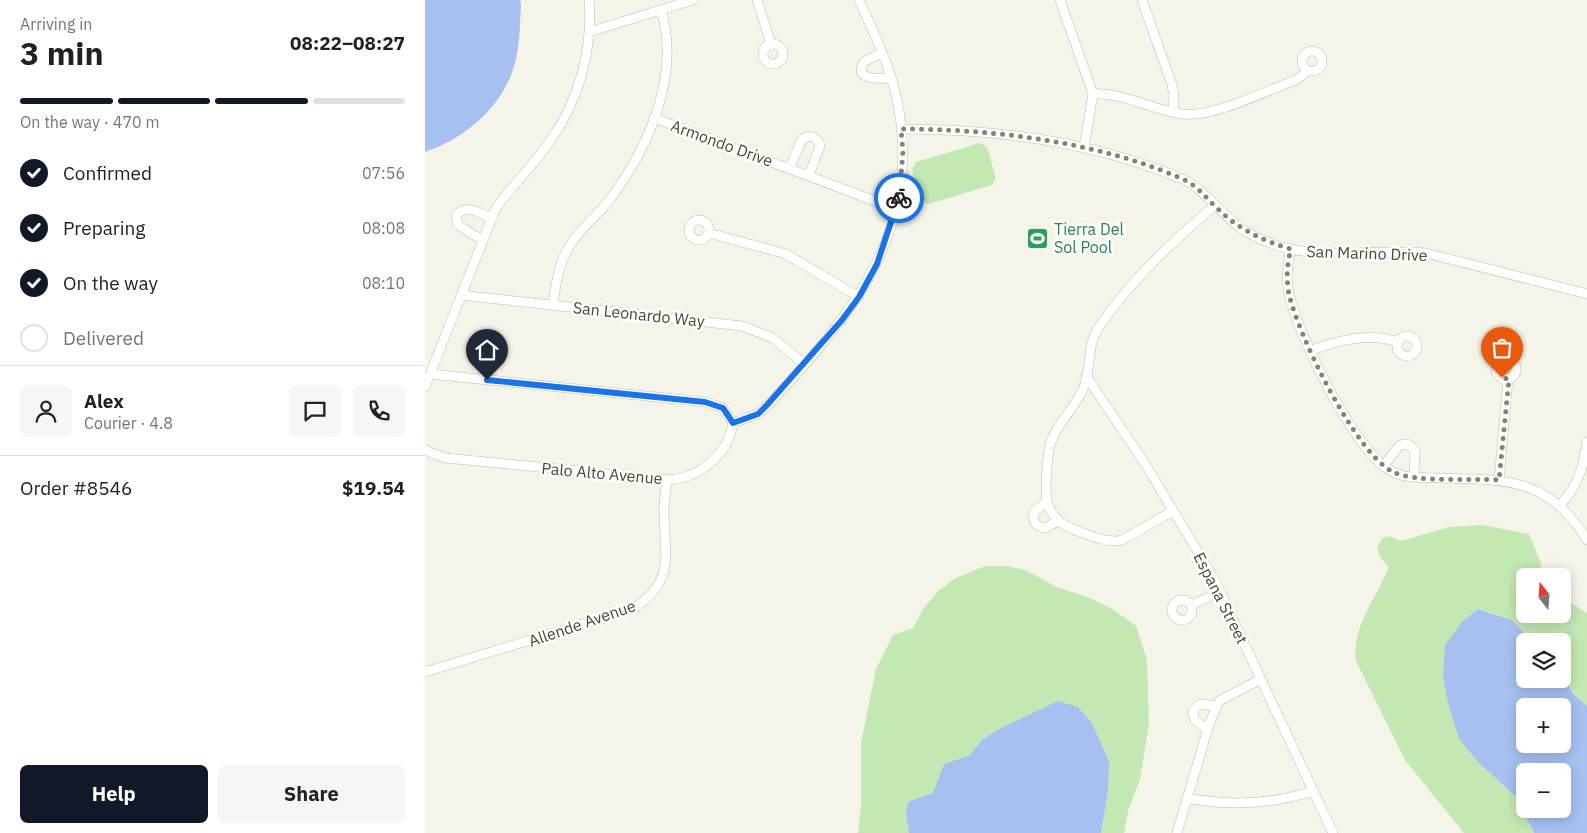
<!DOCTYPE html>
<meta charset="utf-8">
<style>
:root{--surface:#fff;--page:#f6f6f6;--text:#202124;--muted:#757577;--line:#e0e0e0;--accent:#111827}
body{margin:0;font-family:"IBM Plex Sans",sans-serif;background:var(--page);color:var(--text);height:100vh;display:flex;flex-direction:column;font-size:19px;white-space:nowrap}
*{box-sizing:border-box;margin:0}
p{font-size:16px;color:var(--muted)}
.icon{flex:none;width:28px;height:28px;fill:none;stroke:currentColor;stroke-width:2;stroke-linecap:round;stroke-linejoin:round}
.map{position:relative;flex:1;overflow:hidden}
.details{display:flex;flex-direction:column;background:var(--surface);width:425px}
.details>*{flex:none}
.needle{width:32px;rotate:343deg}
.controls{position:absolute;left:1091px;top:568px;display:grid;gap:10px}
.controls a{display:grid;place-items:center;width:55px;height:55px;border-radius:8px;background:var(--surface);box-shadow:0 2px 12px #0003;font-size:25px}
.pin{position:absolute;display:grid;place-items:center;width:42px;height:42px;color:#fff;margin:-51px -21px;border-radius:50% 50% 50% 0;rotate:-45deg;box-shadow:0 0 5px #0007}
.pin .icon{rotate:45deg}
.courier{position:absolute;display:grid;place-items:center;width:50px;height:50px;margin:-25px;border:4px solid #1a73e8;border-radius:50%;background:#fff;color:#222;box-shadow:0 1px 6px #0007}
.head em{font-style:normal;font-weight:700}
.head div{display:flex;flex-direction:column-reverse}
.head{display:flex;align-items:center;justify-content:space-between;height:85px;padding:0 20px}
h1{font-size:32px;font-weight:700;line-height:38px}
.bar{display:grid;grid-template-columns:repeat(4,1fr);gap:8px 5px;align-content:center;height:60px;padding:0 20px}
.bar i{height:6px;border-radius:4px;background:var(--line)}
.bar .current{background:var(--accent)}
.bar p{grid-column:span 4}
.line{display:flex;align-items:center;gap:12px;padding:0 20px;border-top:1px solid var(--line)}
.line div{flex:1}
.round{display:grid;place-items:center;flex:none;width:52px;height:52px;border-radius:8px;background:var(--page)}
ol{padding:0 20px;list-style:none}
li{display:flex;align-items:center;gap:15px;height:55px}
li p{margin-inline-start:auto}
li .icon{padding:5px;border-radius:50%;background:var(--accent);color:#fff;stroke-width:4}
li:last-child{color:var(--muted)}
li i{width:28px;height:28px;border:2px solid var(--line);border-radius:50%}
.primary-button{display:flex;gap:10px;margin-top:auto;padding:10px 20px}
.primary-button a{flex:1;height:58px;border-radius:8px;background:var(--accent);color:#fff;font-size:20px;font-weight:700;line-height:58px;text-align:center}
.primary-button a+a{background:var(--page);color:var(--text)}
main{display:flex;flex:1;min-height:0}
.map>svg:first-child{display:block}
.green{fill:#c3e8b3}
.water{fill:#a7c0f0;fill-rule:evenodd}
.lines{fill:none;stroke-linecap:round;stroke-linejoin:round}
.minor-casing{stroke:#c0beac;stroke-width:10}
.minor{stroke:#fff;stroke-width:9}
.done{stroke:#848375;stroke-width:5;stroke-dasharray:0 9}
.route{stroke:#1a73e8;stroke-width:6}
.labels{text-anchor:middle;stroke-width:5;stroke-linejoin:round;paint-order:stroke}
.street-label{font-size:16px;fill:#484637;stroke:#fff}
.leisure-label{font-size:16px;fill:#27864d;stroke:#fff;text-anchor:start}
</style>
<main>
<section class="details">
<div class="head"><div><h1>3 min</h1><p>Arriving in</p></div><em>08:22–08:27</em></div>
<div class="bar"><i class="current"></i><i class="current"></i><i class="current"></i><i></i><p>On the way · 470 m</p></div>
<ol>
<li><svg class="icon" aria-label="check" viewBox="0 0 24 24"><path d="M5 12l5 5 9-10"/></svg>Confirmed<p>07:56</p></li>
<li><svg class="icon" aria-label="check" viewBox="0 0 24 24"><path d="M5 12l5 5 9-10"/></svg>Preparing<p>08:08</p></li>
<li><svg class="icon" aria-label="check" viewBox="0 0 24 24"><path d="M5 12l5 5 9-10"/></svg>On the way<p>08:10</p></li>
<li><i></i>Delivered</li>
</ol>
<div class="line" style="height:90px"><a class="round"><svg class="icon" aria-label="person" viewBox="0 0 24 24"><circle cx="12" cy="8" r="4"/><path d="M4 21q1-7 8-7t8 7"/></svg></a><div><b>Alex</b><p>Courier · 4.8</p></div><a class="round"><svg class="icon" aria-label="chat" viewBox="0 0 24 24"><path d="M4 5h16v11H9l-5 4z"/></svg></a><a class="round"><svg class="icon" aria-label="phone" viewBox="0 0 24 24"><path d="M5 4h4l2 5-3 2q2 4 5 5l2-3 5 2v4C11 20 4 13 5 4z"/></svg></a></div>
<div class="line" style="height:65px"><div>Order #8546</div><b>$19.54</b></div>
<div class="primary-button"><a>Help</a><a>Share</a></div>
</section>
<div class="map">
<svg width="1162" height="833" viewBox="0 0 1162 833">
<rect width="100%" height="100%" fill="#f4f4e9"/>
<!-- green -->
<g class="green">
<path d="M 555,143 L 562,147 L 571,179 L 567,185 L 503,204 L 495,198 L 487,169 L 491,162 Z"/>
<path d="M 1057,525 L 1104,534 L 1117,566 L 1104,576 L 1100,576 L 1100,614 L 1138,614 L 1138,598 L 1162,613 L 1162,706 C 1136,682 1138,676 1138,641 L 1109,641 C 1096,625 1073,614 1054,609 L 1037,622 L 1034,739 L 1054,763 L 1090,796 L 1109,833 L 1039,833 L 980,760 L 931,661 C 926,628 952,597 964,567 L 955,557 L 952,548 L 957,538 L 964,536 L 976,541 L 1024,527 Z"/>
<path d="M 560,566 L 581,566 L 600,570 L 634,588 L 660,596 L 686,608 L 711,626 L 722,660 L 724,723 L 715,779 L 703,811 L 699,833 L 676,833 L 684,761 L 667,723 L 653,707 L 572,730 L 557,740 L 545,755 L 519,764 L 509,793 L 481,815 L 484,833 L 433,833 L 436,807 L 436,743 L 451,669 L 468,635 L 488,628 L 498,609 L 513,591 L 531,578 Z"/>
</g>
<!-- water -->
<g class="water">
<path d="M 0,0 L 95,0 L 96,4 C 95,22 95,41 91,59 C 81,104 42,138 0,152 Z"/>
<path d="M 604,232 L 622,234 L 621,244 L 603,242 Z"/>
<path d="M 1053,609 L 1086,620 L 1109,641 L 1100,641 L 1100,679 L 1138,679 L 1138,675 L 1148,693 L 1162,706 L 1162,833 L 1109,833 L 1090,796 L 1054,763 L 1034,739 L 1023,703 L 1018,676 L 1020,645 L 1037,622 ZM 1100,706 L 1138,706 L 1138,744 L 1100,744 ZM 1100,771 L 1138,771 L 1138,809 L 1100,809 Z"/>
<path d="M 633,701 L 653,707 L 667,723 L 684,761 L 683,791 L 676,833 L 484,833 L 481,815 L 483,802 L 508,793 L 519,764 L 545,755 L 557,740 L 572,730 Z"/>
</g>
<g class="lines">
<defs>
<g id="minor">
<path d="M 332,0 L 346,44"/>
<path d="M 635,0 L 668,94 L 659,147"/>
<path d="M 717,0 L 746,82 L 749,95 L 748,112"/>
<path d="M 164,32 L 268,0"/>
<circle cx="348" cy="54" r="10"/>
<circle cx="887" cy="61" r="10"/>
<path d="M 457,53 L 440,61 C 426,80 454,79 466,78"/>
<path d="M 668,94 C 698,92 727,110 757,114 C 788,118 843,90 873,79 L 883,70"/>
<path d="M 229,118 L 458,204 L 472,207"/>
<path d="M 476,129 C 572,129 673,142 762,181 C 784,194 798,217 820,231 C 880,267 936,247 1001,253 L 1162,294"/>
<path d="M 365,168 L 376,141 C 383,133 393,136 395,146 L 384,175"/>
<circle cx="274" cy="230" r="10"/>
<path d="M 284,233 L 361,254 L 434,297"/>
<path d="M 57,240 L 33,225 L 31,216 C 41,203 55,213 66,218"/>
<path d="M 866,249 C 862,264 861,279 864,294 C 873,335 931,455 968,472 C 982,479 998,477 1013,478 C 1080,480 1123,476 1162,540"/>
<path d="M 36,295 L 317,326 L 348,338 L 379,364"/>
<path d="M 128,305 C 131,283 134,259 148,241 C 159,225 175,213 186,198 C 224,146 256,75 236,10"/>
<circle cx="982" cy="346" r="10"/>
<path d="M 887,350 C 914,340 945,332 973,342"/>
<circle cx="1081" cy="369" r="10"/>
<path d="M 661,376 L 719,462 L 788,577 L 908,833"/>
<path d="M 0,387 L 70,210 C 86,185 109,166 125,141 C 154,101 168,49 164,0"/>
<path d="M 308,423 L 333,414 L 343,405 C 427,315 501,228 471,95 C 463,62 448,31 434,0"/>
<path d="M 0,449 L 6,453 L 21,458 L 246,480 C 277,476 303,454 308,423 L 298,408 L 280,402 L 5,374"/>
<path d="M 958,466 L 975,445 L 983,444 L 990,450 L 989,477"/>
<path d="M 1074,480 L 1083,379"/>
<path d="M 621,502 L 609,512 C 607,521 611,527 620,528 L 633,521"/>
<path d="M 1134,506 C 1153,486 1158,469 1162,442"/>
<path d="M 748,511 L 697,540 C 681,544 665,535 650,530 C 618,518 620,496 622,467 C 623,457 623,446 628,437 C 636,420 651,406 658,389 C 667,369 661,346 674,327 C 706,280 746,243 789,206"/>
<circle cx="757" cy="610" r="10"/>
<path d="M 766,605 L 795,592"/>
<path d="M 0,672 L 207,609 C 252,582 239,553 239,510 C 239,500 241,490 242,480"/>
<path d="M 782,730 L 769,719 L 768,710 L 775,704 L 791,706"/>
<path d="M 762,798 C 804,806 848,804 888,791"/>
<path d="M 752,833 L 784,725 L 794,701 L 836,679"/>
</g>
</defs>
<!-- minor casing -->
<use href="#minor" class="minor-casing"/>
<!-- minor -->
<use href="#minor" class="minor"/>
</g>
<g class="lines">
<!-- done -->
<path class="done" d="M 474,198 L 478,152 L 476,129 C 569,129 677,142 762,181 C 775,189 783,200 794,210 C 815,230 839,241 866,249 C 862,264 861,279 864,294 C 873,335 931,454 968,472 C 992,483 1046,478 1074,480 L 1084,379 L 1077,378"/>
<!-- route -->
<path class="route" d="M 62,380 L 280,402 L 298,408 L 308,423 L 333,414 L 342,405 L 417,320 L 434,297 L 452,264 L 474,198"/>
</g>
<!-- icons -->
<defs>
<symbol id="stadium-square" viewBox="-11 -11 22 22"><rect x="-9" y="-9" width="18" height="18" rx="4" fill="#2e9e5b" stroke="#fff"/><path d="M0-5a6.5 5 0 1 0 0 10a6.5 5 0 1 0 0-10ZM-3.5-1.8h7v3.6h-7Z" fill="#fff"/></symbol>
</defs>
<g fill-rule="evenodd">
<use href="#stadium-square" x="600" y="226" width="25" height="25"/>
</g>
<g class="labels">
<!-- street labels -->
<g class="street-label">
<text transform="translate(297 143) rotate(20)" y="6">Armondo Drive</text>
<text transform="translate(942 253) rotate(2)" y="6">San Marino Drive</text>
<text transform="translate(214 314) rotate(6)" y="6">San Leonardo Way</text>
<text transform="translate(177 473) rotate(5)" y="6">Palo Alto Avenue</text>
<text transform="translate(796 598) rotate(63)" y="6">Espana Street</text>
<text transform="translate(157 623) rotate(-19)" y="6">Allende Avenue</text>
</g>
<!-- leisure labels -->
<g class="leisure-label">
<text x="629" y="235">Tierra Del<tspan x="629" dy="18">Sol Pool</tspan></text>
</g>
</g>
</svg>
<div class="controls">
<a><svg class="needle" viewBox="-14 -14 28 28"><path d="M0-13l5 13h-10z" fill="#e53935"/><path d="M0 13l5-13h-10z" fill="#757577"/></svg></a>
<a><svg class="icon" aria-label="layers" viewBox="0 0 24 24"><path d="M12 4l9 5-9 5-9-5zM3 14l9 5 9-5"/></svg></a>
<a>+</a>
<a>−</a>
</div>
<div class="pin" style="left:1077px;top:378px;background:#ea580c"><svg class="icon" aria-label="bag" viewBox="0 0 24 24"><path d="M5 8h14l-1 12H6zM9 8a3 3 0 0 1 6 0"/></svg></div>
<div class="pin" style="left:62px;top:380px;background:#1f2937"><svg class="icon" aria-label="home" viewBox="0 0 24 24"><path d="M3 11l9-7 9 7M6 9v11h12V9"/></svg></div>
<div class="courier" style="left:474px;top:198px"><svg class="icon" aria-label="bike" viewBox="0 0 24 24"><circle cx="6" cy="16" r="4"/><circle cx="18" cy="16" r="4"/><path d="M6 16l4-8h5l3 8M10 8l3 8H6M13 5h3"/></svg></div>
</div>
</main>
